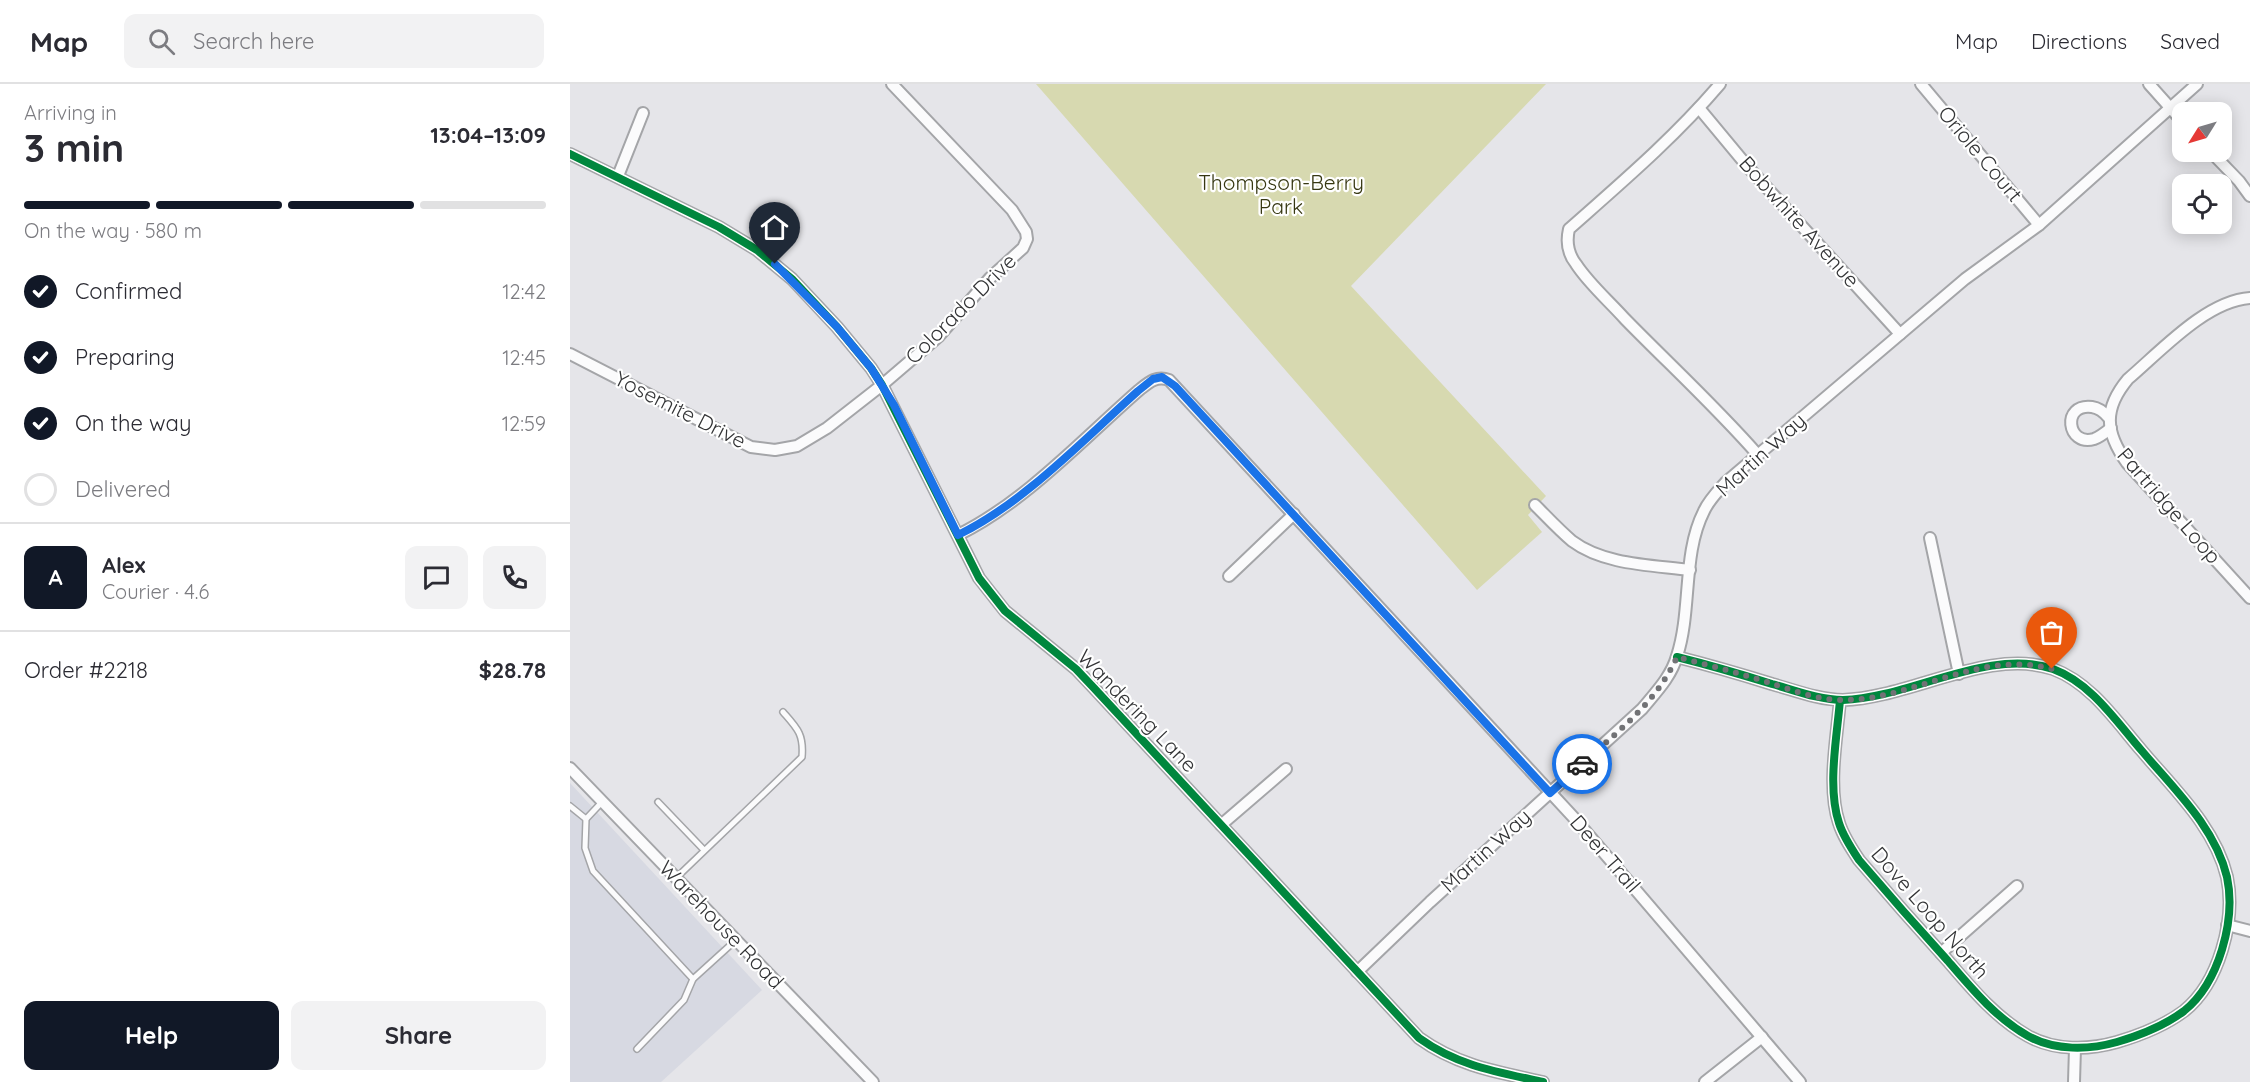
<!DOCTYPE html>
<meta charset="utf-8">
<style>
:root{--surface:#fff;--page:#f2f2f3;--text:#2b2b33;--muted:#7c7c81;--line:#e1e1e2;--accent:#111827}
body{margin:0;font-family:Quicksand,sans-serif;background:var(--page);color:var(--text);height:100vh;display:flex;flex-direction:column;font-size:22px;white-space:nowrap}
*{box-sizing:border-box;margin:0}
p{font-size:20px;color:var(--muted)}
.icon{flex:none;width:33px;height:33px;fill:none;stroke:currentColor;stroke-width:2;stroke-linecap:round;stroke-linejoin:round}
.map{position:relative;flex:1;overflow:hidden}
.panel{display:flex;flex-direction:column;background:var(--surface);width:570px}
.panel>*{flex:none}
.needle{width:39px;rotate:233deg}
.fabs{position:absolute;left:1602px;top:18px;display:grid;gap:12px}
.fabs a{display:grid;place-items:center;width:60px;height:60px;border-radius:12px;background:var(--surface);box-shadow:0 3px 15px #0003;font-size:30px}
.pin{position:absolute;display:grid;place-items:center;width:51px;height:51px;color:#fff;margin:-62px -26px;border-radius:50% 50% 50% 0;rotate:-45deg;box-shadow:0 0 6px #0007}
.pin .icon{rotate:45deg}
.courier{position:absolute;display:grid;place-items:center;width:60px;height:60px;margin:-30px;border:4px solid #1a73e8;border-radius:50%;background:#fff;color:#222;box-shadow:0 2px 8px #0007}
.overview em{font-style:normal;font-weight:700}
.overview div{display:flex;flex-direction:column-reverse}
.overview{display:flex;align-items:center;justify-content:space-between;height:102px;padding:0 24px}
h1{font-size:39px;font-weight:700;line-height:45px}
.bar{display:grid;grid-template-columns:repeat(4,1fr);gap:9px 6px;align-content:center;height:72px;padding:0 24px}
.bar i{height:8px;border-radius:4px;background:var(--line)}
.bar .selected{background:var(--accent)}
.bar p{grid-column:span 4}
.line{display:flex;align-items:center;gap:15px;padding:0 24px;border-top:2px solid var(--line)}
.line div{flex:1}
.round{display:grid;place-items:center;flex:none;width:63px;height:63px;border-radius:12px;background:var(--page)}
ol{padding:0 24px;list-style:none}
li{display:flex;align-items:center;gap:18px;height:66px}
li p{margin-inline-start:auto}
li .icon{padding:6px;border-radius:50%;background:var(--accent);color:#fff;stroke-width:4}
li:last-child{color:var(--muted)}
li i{width:33px;height:33px;border:3px solid var(--line);border-radius:50%}
.cta{display:flex;gap:12px;margin-top:auto;padding:12px 24px}
.cta a{flex:1;height:69px;border-radius:12px;background:var(--accent);color:#fff;font-size:24px;font-weight:700;line-height:69px;text-align:center}
.cta a+a{background:var(--page);color:var(--text)}
header{display:flex;align-items:center;gap:36px;box-sizing:border-box;height:84px;padding:0 30px;background:var(--surface);border-bottom:2px solid var(--line)}
header strong{font-size:28px}
nav{display:flex;gap:33px;margin-inline-start:auto;font-size:21px}
.search{width:420px;height:54px;background:var(--page);display:flex;align-items:center;gap:15px;box-sizing:border-box;padding:0 21px;border-radius:12px;color:var(--muted);font-size:22px}
main{display:flex;flex:1;min-height:0}
.map>svg:first-child{display:block}
.built{fill:#d7d9e2}
.green{fill:#d7d9b0}
.lines{fill:none;stroke-linecap:round;stroke-linejoin:round}
.lane-casing{stroke:#a4a5a8;stroke-width:8}
.street-casing{stroke:#a4a5a8;stroke-width:14}
.lane{stroke:#fbfbfc;stroke-width:5}
.street{stroke:#fbfbfc;stroke-width:10}
.cycleway-casing{stroke:#fff;stroke-width:11}
.cycleway{stroke:#00873e;stroke-width:8}
.done{stroke:#717275;stroke-width:6;stroke-dasharray:0 10.8}
.route{stroke:#1a73e8;stroke-width:8}
.labels{text-anchor:middle;stroke-width:4.5;stroke-linejoin:round;paint-order:stroke}
.street-label{font-size:21px;fill:#333436;stroke:#fff}
.park-label{font-size:21px;fill:#373812;stroke:#fff}
</style>
<header>
<strong>Map</strong>
<div class="search"><svg class="icon" aria-label="search" viewBox="0 0 24 24"><circle cx="10" cy="10" r="6"/><path d="M15 15l6 6"/></svg>Search here</div>
<nav><a>Map</a><a>Directions</a><a>Saved</a></nav>
</header>
<main>
<section class="panel">
<div class="overview"><div><h1>3 min</h1><p>Arriving in</p></div><em>13:04–13:09</em></div>
<div class="bar"><i class="selected"></i><i class="selected"></i><i class="selected"></i><i></i><p>On the way · 580 m</p></div>
<ol>
<li><svg class="icon" aria-label="check" viewBox="0 0 24 24"><path d="M5 12l5 5 9-10"/></svg>Confirmed<p>12:42</p></li>
<li><svg class="icon" aria-label="check" viewBox="0 0 24 24"><path d="M5 12l5 5 9-10"/></svg>Preparing<p>12:45</p></li>
<li><svg class="icon" aria-label="check" viewBox="0 0 24 24"><path d="M5 12l5 5 9-10"/></svg>On the way<p>12:59</p></li>
<li><i></i>Delivered</li>
</ol>
<div class="line" style="height:108px"><b class="round" style="background:var(--accent);color:#fff">A</b><div><b>Alex</b><p>Courier · 4.6</p></div><a class="round"><svg class="icon" aria-label="chat" viewBox="0 0 24 24"><path d="M4 5h16v11H9l-5 4z"/></svg></a><a class="round"><svg class="icon" aria-label="phone" viewBox="0 0 24 24"><path d="M5 4h4l2 5-3 2q2 4 5 5l2-3 5 2v4C11 20 4 13 5 4z"/></svg></a></div>
<div class="line" style="height:78px"><div>Order #2218</div><b>$28.78</b></div>
<div class="cta"><a>Help</a><a>Share</a></div>
</section>
<div class="map">
<svg width="1680" height="998" viewBox="0 0 1680 998">
<rect width="100%" height="100%" fill="#e5e5e9"/>
<!-- built -->
<path class="built" d="M 0,699 L 192,906 L 91,998 L 0,998 Z"/>
<!-- green -->
<path class="green" d="M 466,0 L 976,0 L 781,202 L 976,412 L 958,431 L 972,448 L 907,506 Z"/>
<g class="lines">
<defs>
<g id="lane">
<path d="M 32,718 L 16,735 L 15,764 L 23,787 L 123,895 L 166,856"/>
<path d="M 88,718 L 134,766"/>
<path d="M 0,722 L 16,735"/>
<path d="M 106,794 L 232,673 C 234,650 227,644 213,628"/>
<path d="M 67,965 L 114,916 L 123,895"/>
</g>
<g id="street">
<path d="M 1150,0 C 1105,53 1051,99 999,145 C 996,158 998,170 1006,180 C 1019,200 1039,217 1055,235 C 1099,280 1146,323 1188,371"/>
<path d="M 1351,0 L 1469,141"/>
<path d="M 1579,0 L 1612,37"/>
<path d="M 1129,24 L 1178,83 L 1330,250"/>
<path d="M 1641,68 L 1669,97 L 1680,112"/>
<path d="M 0,70 L 149,143 L 187,166 L 222,195 L 267,243 L 301,284 L 312,301 L 409,494 L 435,527 L 506,585 L 523,603 L 849,954 C 888,982 927,988 973,998"/>
<path d="M 48,92 L 73,29"/>
<path d="M 1680,214 C 1636,217 1591,267 1558,295 C 1533,325 1535,348 1557,379 L 1680,514"/>
<path d="M 0,270 L 181,363 L 205,366 L 227,362 L 257,344 L 312,301 L 368,253 L 420,194 L 453,164 L 457,155 L 456,148 L 442,126 L 322,0"/>
<path d="M 1538,333 C 1533,327 1529,324 1522,323 C 1491,319 1497,363 1524,355 C 1530,353 1536,348 1541,344"/>
<path d="M 965,421 C 977,433 989,446 1002,457 C 1034,481 1082,481 1120,486"/>
<path d="M 388,451 C 455,418 512,356 568,307 C 578,299 586,291 599,296 L 1005,735 L 1230,998"/>
<path d="M 1360,454 L 1389,590"/>
<path d="M 659,492 L 724,430"/>
<path d="M 1107,573 C 1139,581 1170,590 1202,600 C 1224,606 1249,616 1273,616 C 1340,614 1419,563 1483,585 C 1521,599 1546,637 1572,667 C 1604,705 1645,743 1657,793 C 1666,836 1649,899 1614,927 C 1594,942 1571,951 1547,958 C 1519,966 1485,967 1458,952 C 1426,934 1402,905 1378,877 C 1348,844 1318,810 1289,776 C 1281,764 1273,752 1269,739 C 1257,703 1267,653 1270,616"/>
<path d="M 0,684 L 303,998"/>
<path d="M 651,741 L 716,685"/>
<path d="M 1657,841 L 1680,847"/>
<path d="M 1371,869 L 1447,802"/>
<path d="M 787,888 L 860,818 L 1072,625 C 1086,608 1101,593 1107,572 C 1122,526 1112,470 1134,427 C 1139,416 1148,407 1156,398 L 1395,195 L 1469,141 L 1627,0"/>
<path d="M 1135,998 L 1192,953"/>
<path d="M 1504,998 L 1505,964"/>
</g>
</defs>
<!-- lane casing -->
<use href="#lane" class="lane-casing"/>
<!-- street casing -->
<use href="#street" class="street-casing"/>
<!-- lane -->
<use href="#lane" class="lane"/>
<!-- street -->
<use href="#street" class="street"/>
<defs>
<g id="cycleway">
<path d="M 0,70 L 149,143 L 187,166 L 222,195 L 267,243 L 301,284 L 312,301 L 409,494 L 435,527 L 506,585 L 523,603 L 849,954 C 888,982 927,988 973,998"/>
<path d="M 1107,573 C 1139,581 1170,590 1202,600 C 1224,606 1249,616 1273,616 C 1340,614 1419,563 1483,585 C 1521,599 1546,637 1572,667 C 1604,705 1645,743 1657,793 C 1666,836 1649,899 1614,927 C 1594,942 1571,951 1547,958 C 1519,966 1485,967 1458,952 C 1426,934 1402,905 1378,877 C 1348,844 1318,810 1289,776 C 1281,764 1273,752 1269,739 C 1257,703 1267,653 1270,616"/>
</g>
</defs>
<!-- cycleway casing -->
<use href="#cycleway" class="cycleway-casing"/>
<!-- cycleway -->
<use href="#cycleway" class="cycleway"/>
</g>
<g class="lines">
<!-- done -->
<path class="done" d="M 1012,680 C 1049,646 1086,619 1107,573 C 1138,581 1169,589 1200,599 C 1222,606 1247,616 1271,616 C 1343,617 1408,565 1482,585"/>
<!-- route -->
<path class="route" d="M 205,180 L 267,243 L 301,284 L 324,321 L 388,451 C 454,419 513,356 568,307 L 583,295 L 592,293 L 605,302 L 980,709 L 1012,680"/>
</g>
<g class="labels">
<!-- street labels -->
<g class="street-label">
<text transform="translate(1410 70) rotate(50)" y="7">Oriole Court</text>
<text transform="translate(1229 138) rotate(48)" y="7">Bobwhite Avenue</text>
<text transform="translate(391 225) rotate(-45)" y="7">Colorado Drive</text>
<text transform="translate(110 326) rotate(27)" y="7">Yosemite Drive</text>
<text transform="translate(1191 371) rotate(-42)" y="7">Martin Way</text>
<text transform="translate(1599 422) rotate(49)" y="7">Partridge Loop</text>
<text transform="translate(567 627) rotate(46)" y="7">Wandering Lane</text>
<text transform="translate(916 767) rotate(-42)" y="7">Martin Way</text>
<text transform="translate(1035 770) rotate(49)" y="7">Deer Trail</text>
<text transform="translate(1360 829) rotate(49)" y="7">Dove Loop North</text>
<text transform="translate(151 841) rotate(46)" y="7">Warehouse Road</text>
</g>
<!-- park labels -->
<g class="park-label">
<text x="711" y="106">Thompson-Berry<tspan x="711" dy="24">Park</tspan></text>
</g>
</g>
</svg>
<div class="fabs">
<a><svg class="needle" viewBox="-14 -14 28 28"><path d="M0-13l5 13h-10z" fill="#e53935"/><path d="M0 13l5-13h-10z" fill="#7c7c81"/></svg></a>
<a><svg class="icon" aria-label="locate" viewBox="0 0 24 24"><circle cx="12" cy="12" r="6"/><path d="M12 2v4M12 18v4M2 12h4M18 12h4"/></svg></a>
</div>
<div class="pin" style="left:1482px;top:585px;background:#ea580c"><svg class="icon" aria-label="bag" viewBox="0 0 24 24"><path d="M5 8h14l-1 12H6zM9 8a3 3 0 0 1 6 0"/></svg></div>
<div class="pin" style="left:205px;top:180px;background:#1f2937"><svg class="icon" aria-label="home" viewBox="0 0 24 24"><path d="M3 11l9-7 9 7M6 9v11h12V9"/></svg></div>
<div class="courier" style="left:1012px;top:680px"><svg class="icon" aria-label="car" viewBox="0 0 24 24"><path d="M5 17H2v-5l4-1 3-4h7l3 4 3 1v5h-3M9 17h6M6 11h13"/><circle cx="7" cy="17" r="2"/><circle cx="17" cy="17" r="2"/></svg></div>
</div>
</main>
